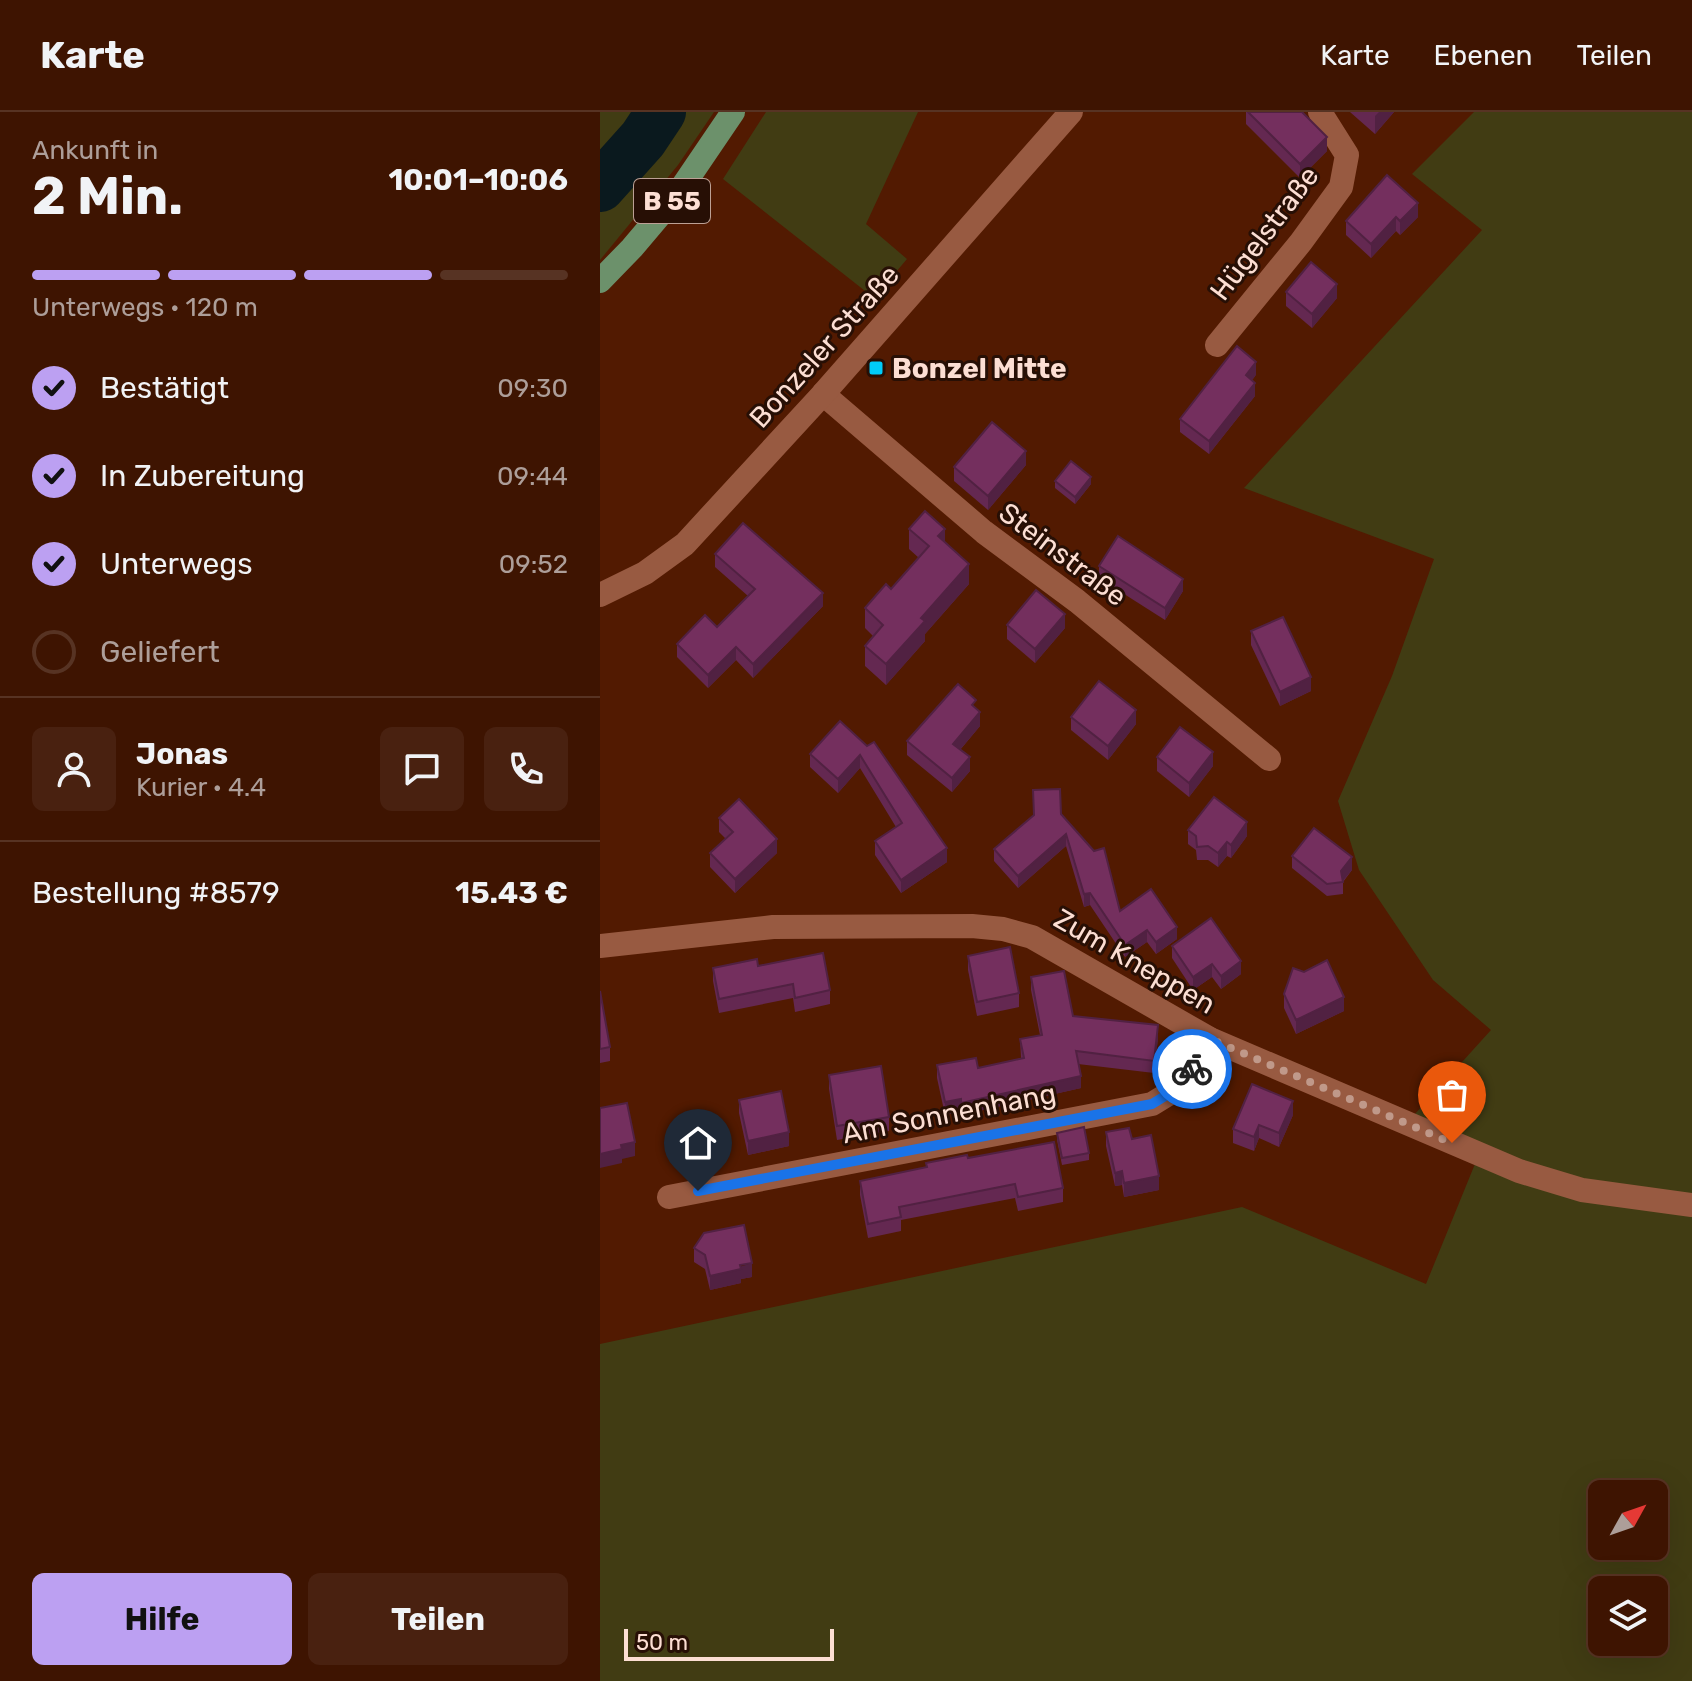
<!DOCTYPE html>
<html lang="de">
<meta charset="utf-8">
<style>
:root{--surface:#3e1401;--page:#492110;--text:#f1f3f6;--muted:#ad9e99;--line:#573323;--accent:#bca0f2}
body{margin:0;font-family:Rubik,sans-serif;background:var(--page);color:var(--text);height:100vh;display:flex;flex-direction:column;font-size:30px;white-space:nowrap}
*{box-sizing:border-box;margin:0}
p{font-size:26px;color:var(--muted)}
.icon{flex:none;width:44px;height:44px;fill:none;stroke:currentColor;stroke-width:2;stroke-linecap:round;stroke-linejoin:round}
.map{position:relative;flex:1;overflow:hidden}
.details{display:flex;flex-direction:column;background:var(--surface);width:600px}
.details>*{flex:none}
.needle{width:52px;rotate:50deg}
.tools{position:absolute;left:988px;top:1368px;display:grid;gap:16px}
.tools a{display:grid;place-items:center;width:80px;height:80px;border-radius:12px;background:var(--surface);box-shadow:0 8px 32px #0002,0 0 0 2px var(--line);font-size:40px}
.scale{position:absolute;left:24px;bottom:20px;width:210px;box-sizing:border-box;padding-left:8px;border:4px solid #fcded3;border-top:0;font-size:22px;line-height:28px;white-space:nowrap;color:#fcded3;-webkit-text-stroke:6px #270f05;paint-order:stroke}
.pin{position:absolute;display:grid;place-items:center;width:68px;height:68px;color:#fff;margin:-82px -34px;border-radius:50% 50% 50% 0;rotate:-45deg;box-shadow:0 0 8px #0007}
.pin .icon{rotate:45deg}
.courier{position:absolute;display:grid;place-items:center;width:80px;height:80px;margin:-40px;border:6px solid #1a73e8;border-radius:50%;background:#fff;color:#222;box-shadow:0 2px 10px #0007}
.headline em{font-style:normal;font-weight:700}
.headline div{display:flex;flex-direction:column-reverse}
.headline{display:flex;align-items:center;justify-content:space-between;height:136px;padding:0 32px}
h1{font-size:52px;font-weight:700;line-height:60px}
.bar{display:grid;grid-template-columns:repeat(4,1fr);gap:12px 8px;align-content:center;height:96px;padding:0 32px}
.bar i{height:10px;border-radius:6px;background:var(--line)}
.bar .on{background:var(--accent)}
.bar p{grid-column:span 4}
.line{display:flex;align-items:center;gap:20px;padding:0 32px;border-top:2px solid var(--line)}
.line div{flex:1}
.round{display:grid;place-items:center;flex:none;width:84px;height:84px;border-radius:12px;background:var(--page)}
ol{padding:0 32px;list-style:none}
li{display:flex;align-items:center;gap:24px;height:88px}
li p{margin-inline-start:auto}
li .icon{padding:8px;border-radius:50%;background:var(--accent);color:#111;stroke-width:4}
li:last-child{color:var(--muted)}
li i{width:44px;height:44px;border:4px solid var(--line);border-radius:50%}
.primary-button{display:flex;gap:16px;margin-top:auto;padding:16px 32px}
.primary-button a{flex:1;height:92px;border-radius:12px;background:var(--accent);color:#111;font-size:32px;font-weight:700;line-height:92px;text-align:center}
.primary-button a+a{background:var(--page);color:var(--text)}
header{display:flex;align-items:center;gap:48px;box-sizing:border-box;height:112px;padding:0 40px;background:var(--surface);border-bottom:2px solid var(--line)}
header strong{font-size:38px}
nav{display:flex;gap:44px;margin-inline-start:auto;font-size:28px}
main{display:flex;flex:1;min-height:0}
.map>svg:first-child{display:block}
.green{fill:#413c13;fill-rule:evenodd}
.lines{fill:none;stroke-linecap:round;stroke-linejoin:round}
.river{stroke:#0a191e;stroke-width:50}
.minor{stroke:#985a41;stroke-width:24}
.major{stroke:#6c916b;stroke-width:24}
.wall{fill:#642851}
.shaded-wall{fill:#512142}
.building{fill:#742f5e;stroke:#512142;stroke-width:2}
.done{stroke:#c0998a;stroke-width:8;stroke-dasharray:0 14.4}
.route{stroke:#1a73e8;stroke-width:10}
.poi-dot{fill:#00cbf9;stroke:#270f05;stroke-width:3}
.labels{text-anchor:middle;stroke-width:6;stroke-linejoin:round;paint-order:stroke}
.shield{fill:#270f05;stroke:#bca095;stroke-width:2}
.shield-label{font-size:26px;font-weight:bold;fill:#fcded3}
.street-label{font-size:28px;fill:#fcded3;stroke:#270f05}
.poi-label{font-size:28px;font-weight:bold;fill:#fcded3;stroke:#270f05;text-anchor:start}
</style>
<header>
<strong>Karte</strong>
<nav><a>Karte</a><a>Ebenen</a><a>Teilen</a></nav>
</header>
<main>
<section class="details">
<div class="headline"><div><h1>2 Min.</h1><p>Ankunft in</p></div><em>10:01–10:06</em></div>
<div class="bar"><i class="on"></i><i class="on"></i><i class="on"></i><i></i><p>Unterwegs · 120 m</p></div>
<ol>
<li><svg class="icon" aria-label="check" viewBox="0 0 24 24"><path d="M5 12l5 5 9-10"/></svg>Bestätigt<p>09:30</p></li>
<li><svg class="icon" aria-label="check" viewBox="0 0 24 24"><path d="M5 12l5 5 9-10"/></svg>In Zubereitung<p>09:44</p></li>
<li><svg class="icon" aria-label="check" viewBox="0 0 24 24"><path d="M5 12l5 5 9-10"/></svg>Unterwegs<p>09:52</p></li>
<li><i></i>Geliefert</li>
</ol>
<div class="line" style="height:144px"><a class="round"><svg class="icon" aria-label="person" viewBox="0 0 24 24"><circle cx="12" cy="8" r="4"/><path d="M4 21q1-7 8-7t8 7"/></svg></a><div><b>Jonas</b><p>Kurier · 4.4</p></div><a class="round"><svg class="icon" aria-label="chat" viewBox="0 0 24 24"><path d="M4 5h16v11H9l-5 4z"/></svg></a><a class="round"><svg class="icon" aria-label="phone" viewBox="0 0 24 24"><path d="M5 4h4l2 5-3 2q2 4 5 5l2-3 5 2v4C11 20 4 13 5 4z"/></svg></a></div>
<div class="line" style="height:104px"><div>Bestellung #8579</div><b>15.43 €</b></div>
<div class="primary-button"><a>Hilfe</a><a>Teilen</a></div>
</section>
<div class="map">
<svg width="1092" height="1569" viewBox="0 0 1092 1569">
<rect width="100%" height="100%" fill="#521a01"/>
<!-- green -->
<g class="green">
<path d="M 0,0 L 114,0 L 78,53 L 0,148 Z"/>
<path d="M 166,0 L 318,0 L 266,112 L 307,147 L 274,186 L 123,67 Z"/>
<path d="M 874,0 L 1092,0 L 1092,1569 L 0,1569 L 0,1232 L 642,1095 L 826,1172 L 877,1047 L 815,1002 L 891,918 L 833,868 L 759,758 L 738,689 L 792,564 L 834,447 L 644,376 L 882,118 L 812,62 ZM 1002,1382 L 1054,1382 L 1054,1434 L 1002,1434 ZM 1002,1478 L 1054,1478 L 1054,1530 L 1002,1530 Z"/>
</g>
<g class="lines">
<!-- river -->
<path class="river" d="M 0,75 L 43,27 L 61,0"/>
<!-- minor -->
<g class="minor">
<path d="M 617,233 L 701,130 L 741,75 L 747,43 L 720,0"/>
<path d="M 223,282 L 384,420 L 477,489 L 669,647"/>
<path d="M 0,483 L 45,461 L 85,432 L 223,282 L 471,0"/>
<path d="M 0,834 L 173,815 L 372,814 L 403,817 L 432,825 L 610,927 L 919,1059 L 982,1078 L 1092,1093"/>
<path d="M 69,1085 L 552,992 L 583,973 L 610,927"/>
</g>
<!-- major -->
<path class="major" d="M 0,169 L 32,136 L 76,84 L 133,0"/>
</g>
<!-- wall -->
<g class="wall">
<path d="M 646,0 L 702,0 L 727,39 L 700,66 L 646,12 Z"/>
<path d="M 750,0 L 794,0 L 775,22 Z"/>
<path d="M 787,63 L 818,105 L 800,123 L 796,119 L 771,146 L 746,123 L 746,109 Z"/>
<path d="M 686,180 L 737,186 L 712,216 L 686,194 Z"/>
<path d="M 656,263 L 652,268 L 655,284 L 609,342 L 580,320 L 580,307 Z"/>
<path d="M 426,353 L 388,398 L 354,369 L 354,355 Z"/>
<path d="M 455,369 L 491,372 L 475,392 L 455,376 Z"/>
<path d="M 309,417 L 345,430 L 369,472 L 325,522 L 325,529 L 286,573 L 265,554 L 265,534 L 273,524 L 265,516 L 265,496 L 291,477 L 319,446 L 309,437 Z"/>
<path d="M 115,442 L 223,494 L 153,566 L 136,548 L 108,576 L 77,545 L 77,532 L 117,515 L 148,484 L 115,455 Z"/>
<path d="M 499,454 L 583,479 L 565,508 L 499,466 Z"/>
<path d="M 407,513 L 465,516 L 435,551 L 407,527 Z"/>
<path d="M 651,519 L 711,579 L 680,594 L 651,533 Z"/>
<path d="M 376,597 L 380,614 L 360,638 L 370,659 L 352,680 L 307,643 L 307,629 Z"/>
<path d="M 471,605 L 536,612 L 508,648 L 471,618 Z"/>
<path d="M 240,609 L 347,750 L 301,781 L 275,743 L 275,729 L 296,715 L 260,656 L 238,681 L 210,655 L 210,642 Z"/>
<path d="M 557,645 L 613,654 L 589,685 L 557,659 Z"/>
<path d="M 461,702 L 520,799 L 577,827 L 556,842 L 547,830 L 525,845 L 490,793 L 484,795 L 466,734 L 418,776 L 394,749 L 394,737 Z"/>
<path d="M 119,706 L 177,741 L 135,781 L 110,755 L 110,741 L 126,727 L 119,720 Z"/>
<path d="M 588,718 L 647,724 L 631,746 L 627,744 L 618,755 L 608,748 L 597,748 L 596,738 L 588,732 Z"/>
<path d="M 692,744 L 752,758 L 743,770 L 743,782 L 727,784 L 692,756 Z"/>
<path d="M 572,834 L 641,862 L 621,877 L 612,865 L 593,878 L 572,846 Z"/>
<path d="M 368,844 L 419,881 L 419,895 L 377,904 L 368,858 Z"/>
<path d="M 158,854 L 230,878 L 230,892 L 195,900 L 193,886 L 119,901 L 113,869 L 113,856 Z"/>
<path d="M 431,865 L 473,904 L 558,926 L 554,961 L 478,952 L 481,976 L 361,1003 L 361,1000 L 345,1003 L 337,966 L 337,953 L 378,956 L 421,946 L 420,927 L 440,923 L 431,878 Z"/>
<path d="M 0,879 L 10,935 L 10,949 L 0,951 Z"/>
<path d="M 684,882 L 744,899 L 696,922 L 684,896 Z"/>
<path d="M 229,963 L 289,1005 L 289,1019 L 237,1028 L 229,977 Z"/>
<path d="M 139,988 L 189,1034 L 148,1043 L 139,1001 Z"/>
<path d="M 693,1003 L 679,1035 L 659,1026 L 654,1039 L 633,1031 L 633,1017 Z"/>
<path d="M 506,1020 L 532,1027 L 559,1078 L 524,1085 L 522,1073 L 515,1074 L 506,1034 Z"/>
<path d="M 457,1021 L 489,1041 L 489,1048 L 462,1053 L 457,1028 Z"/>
<path d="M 368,1046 L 463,1076 L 463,1090 L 418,1099 L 415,1086 L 301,1108 L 301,1119 L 268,1126 L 260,1083 L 260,1069 L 326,1055 L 326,1051 Z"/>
<path d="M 94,1136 L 152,1165 L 141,1167 L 141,1171 L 110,1178 L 105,1157 L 94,1150 Z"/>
</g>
<!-- shaded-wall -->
<g class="shaded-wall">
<path d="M 779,0 L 794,0 L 775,22 L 775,4 Z"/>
<path d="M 727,25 L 727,39 L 700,66 L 700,52 Z"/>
<path d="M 818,91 L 818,105 L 800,123 L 800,109 Z"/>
<path d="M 796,105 L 796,119 L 771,146 L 771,132 Z"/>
<path d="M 737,172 L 737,186 L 712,216 L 712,202 Z"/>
<path d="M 656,250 L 656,263 L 646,276 L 646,263 Z"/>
<path d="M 655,271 L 655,284 L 609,342 L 609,329 Z"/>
<path d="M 426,339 L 426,353 L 388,398 L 388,384 Z"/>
<path d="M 491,365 L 491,372 L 475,392 L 475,385 Z"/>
<path d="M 345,417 L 345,438 L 338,424 Z"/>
<path d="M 369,452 L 369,472 L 325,522 L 325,529 L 286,573 L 286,552 L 321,506 Z"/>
<path d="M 583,467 L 583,479 L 565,508 L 565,496 Z"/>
<path d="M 223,481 L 223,494 L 153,566 L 153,552 Z"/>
<path d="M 465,502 L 465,516 L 435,551 L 435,537 Z"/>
<path d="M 136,535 L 136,548 L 108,576 L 108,563 Z"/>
<path d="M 711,565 L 711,579 L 680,594 L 680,580 Z"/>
<path d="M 536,598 L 536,612 L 508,648 L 508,634 Z"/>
<path d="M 380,600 L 380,614 L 353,646 L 353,632 Z"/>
<path d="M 613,640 L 613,654 L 589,685 L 589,671 Z"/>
<path d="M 260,643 L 260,656 L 238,681 L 238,667 Z"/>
<path d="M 370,645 L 370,659 L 352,680 L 352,666 Z"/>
<path d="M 647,710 L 647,724 L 631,746 L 631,733 Z"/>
<path d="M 466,722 L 466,734 L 418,776 L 418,764 Z"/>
<path d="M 177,727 L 177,741 L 135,781 L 135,767 Z"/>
<path d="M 627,730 L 627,744 L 618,755 L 618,741 Z"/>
<path d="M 347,736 L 347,750 L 301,781 L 301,768 Z"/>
<path d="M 752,745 L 752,758 L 741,771 L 741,759 Z"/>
<path d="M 490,781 L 490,793 L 484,795 L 484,782 Z"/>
<path d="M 577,815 L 577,827 L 556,842 L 556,830 Z"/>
<path d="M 547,818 L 547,830 L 525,845 L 525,833 Z"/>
<path d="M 641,849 L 641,862 L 621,877 L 621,864 Z"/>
<path d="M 612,852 L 612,865 L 593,878 L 593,865 Z"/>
<path d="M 744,885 L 744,899 L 696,922 L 696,908 Z"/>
<path d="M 558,913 L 558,926 L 554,961 L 554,949 Z"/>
<path d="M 481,964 L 481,976 L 361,1003 L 361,991 Z"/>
<path d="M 361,987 L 361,1000 L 345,1003 L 345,990 Z"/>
<path d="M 693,989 L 693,1003 L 679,1035 L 679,1021 Z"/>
<path d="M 659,1013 L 659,1026 L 654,1039 L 654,1025 Z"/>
<path d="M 189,1020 L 189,1034 L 148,1043 L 148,1029 Z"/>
<path d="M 35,1030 L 35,1044 L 22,1047 L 22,1051 L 0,1056 L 0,1042 L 21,1033 Z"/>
<path d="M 522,1059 L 522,1073 L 515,1074 L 515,1061 Z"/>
<path d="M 559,1064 L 559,1078 L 524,1085 L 524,1071 Z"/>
<path d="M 152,1151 L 152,1165 L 141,1167 L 141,1171 L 110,1178 L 110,1164 Z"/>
</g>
<!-- building -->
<g class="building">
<path d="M 648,0 L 702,0 L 727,25 L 700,52 Z"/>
<path d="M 787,63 L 818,91 L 800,109 L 796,105 L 771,132 L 746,109 Z"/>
<path d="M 711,150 L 737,172 L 712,202 L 686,180 Z"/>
<path d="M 637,234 L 656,250 L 646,263 L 655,271 L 609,329 L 580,307 Z"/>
<path d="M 392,310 L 426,339 L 388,384 L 354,355 Z"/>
<path d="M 471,349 L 491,365 L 475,385 L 455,369 Z"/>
<path d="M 325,399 L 345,417 L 338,424 L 369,452 L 321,506 L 325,509 L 286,552 L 265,534 L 283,513 L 265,496 L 286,472 L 291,477 L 329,434 L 309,417 Z"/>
<path d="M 143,411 L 223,481 L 153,552 L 136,535 L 108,563 L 77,532 L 105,503 L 117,515 L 155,477 L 115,442 Z"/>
<path d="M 518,424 L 583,467 L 565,496 L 499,454 Z"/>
<path d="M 436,478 L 465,502 L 435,537 L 407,513 Z"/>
<path d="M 683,505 L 711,565 L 680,580 L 651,519 Z"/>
<path d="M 499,569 L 536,598 L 508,634 L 471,605 Z"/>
<path d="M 358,572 L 376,588 L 372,593 L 380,600 L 353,632 L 370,645 L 352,666 L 307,629 Z"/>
<path d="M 240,609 L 267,634 L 274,630 L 347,736 L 301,768 L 275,729 L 302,711 L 260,643 L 238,667 L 210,642 Z"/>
<path d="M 580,615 L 613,640 L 589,671 L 557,645 Z"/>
<path d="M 460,677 L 461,702 L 494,739 L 504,736 L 520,799 L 551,777 L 577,815 L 556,830 L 547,818 L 525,833 L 490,781 L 484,782 L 466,722 L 418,764 L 394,737 L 434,703 L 433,678 Z"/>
<path d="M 614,685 L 647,710 L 631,733 L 627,730 L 618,741 L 608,734 L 597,735 L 596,724 L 588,718 Z"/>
<path d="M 139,687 L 177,727 L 135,767 L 110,741 L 133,720 L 119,706 Z"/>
<path d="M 714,716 L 752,745 L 741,759 L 743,770 L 727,772 L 692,744 Z"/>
<path d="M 611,806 L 641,849 L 621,864 L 612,852 L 593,865 L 572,834 Z"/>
<path d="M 410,835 L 419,881 L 377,890 L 368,844 Z"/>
<path d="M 223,841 L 230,878 L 195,886 L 193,872 L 119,887 L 113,856 L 157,847 L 158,854 Z"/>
<path d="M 727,848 L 744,885 L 696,908 L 684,882 L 693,856 L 704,860 Z"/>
<path d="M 464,859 L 473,904 L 558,913 L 554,949 L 476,939 L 481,964 L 361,991 L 361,987 L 345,990 L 337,953 L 376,946 L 378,956 L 424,946 L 420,927 L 442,923 L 431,865 Z"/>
<path d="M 0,879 L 10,935 L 0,937 Z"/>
<path d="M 281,954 L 289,1005 L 237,1014 L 229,963 Z"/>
<path d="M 652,972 L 693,989 L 679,1021 L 659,1013 L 654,1025 L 633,1017 Z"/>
<path d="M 181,979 L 189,1020 L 148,1029 L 139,988 Z"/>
<path d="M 27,991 L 35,1030 L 21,1033 L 22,1037 L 0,1042 L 0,996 Z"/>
<path d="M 484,1015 L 489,1041 L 462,1046 L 457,1021 Z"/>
<path d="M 529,1016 L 532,1027 L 551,1023 L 559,1064 L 524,1071 L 522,1059 L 515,1061 L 506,1020 Z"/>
<path d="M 454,1030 L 463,1076 L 418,1085 L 415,1072 L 299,1095 L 301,1105 L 268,1112 L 260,1069 L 327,1055 L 326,1051 L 367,1043 L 368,1046 Z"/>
<path d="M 144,1113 L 152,1151 L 140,1153 L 141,1157 L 110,1164 L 105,1143 L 94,1136 L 104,1121 Z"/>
</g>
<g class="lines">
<!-- done -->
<path class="done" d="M 592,957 L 610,927 L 852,1031"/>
<!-- route -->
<path class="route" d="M 98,1079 L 552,992 L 583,973 L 592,957"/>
</g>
<!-- markers -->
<rect class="poi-dot" x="268" y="248" width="16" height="16" rx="4"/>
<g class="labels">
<!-- shield labels -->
<rect class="shield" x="34" y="67" width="76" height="44" rx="6"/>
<g class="shield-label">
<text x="72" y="98">B 55</text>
</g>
<!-- street labels -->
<g class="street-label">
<text transform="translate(664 121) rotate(-53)" y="10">Hügelstraße</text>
<text transform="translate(224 234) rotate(-48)" y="10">Bonzeler Straße</text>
<text transform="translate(463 442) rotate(37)" y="10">Steinstraße</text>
<text transform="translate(535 849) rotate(30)" y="10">Zum Kneppen</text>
<text transform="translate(349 1001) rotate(-11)" y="10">Am Sonnenhang</text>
</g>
<!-- poi labels -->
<g class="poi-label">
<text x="292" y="266">Bonzel Mitte</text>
</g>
</g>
</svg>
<div class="tools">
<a><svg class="needle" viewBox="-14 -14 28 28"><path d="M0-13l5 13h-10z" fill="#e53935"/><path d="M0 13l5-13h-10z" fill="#ad9e99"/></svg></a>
<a><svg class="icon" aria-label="layers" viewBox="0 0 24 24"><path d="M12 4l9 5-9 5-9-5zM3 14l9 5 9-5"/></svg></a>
</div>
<div class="scale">50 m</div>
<div class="pin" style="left:852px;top:1031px;background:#ea580c"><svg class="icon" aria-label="bag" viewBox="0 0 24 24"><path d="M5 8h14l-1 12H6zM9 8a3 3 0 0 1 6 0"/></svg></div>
<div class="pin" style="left:98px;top:1079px;background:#1f2937"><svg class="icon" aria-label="home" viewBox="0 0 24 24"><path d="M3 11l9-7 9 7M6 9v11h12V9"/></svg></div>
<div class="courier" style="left:592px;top:957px"><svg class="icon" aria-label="bike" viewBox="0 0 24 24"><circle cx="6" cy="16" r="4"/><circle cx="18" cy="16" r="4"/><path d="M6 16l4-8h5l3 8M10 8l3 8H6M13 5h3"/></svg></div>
</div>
</main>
